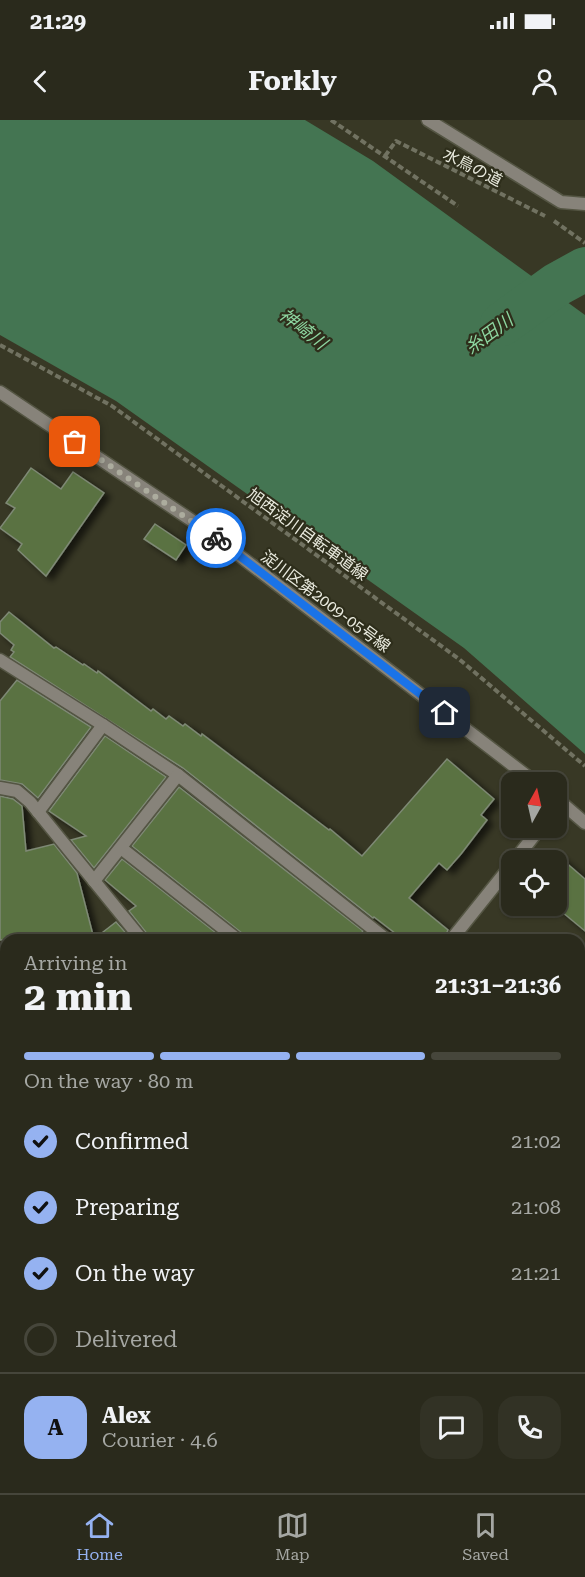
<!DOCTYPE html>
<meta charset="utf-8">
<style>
:root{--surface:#2a2a1c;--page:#323225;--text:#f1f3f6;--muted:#a5a7a3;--line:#46463b;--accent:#95b2f1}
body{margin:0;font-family:"Roboto Serif","Noto Sans JP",serif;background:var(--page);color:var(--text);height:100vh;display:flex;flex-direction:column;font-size:22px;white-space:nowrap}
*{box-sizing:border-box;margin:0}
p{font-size:20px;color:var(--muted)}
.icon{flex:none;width:33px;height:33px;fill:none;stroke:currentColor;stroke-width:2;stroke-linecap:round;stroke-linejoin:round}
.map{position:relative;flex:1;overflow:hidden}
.side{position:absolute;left:0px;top:814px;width:585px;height:560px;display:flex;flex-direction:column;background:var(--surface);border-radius:18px 18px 0 0;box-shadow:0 2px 4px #0004,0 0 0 2px var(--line)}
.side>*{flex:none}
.needle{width:39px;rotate:8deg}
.fabs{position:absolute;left:501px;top:652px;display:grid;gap:12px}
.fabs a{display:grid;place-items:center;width:66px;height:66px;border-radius:12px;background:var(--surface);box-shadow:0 2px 4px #0004,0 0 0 2px var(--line);font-size:30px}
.pin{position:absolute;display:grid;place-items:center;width:51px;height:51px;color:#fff;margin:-26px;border-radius:12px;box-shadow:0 3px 9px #0006}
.courier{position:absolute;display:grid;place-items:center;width:60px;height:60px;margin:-30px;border:4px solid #1a73e8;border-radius:50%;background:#fff;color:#222;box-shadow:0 2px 8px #0007}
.summary em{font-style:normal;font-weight:700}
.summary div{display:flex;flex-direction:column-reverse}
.summary{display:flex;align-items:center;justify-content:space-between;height:102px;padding:0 24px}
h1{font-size:39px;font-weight:700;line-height:45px}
.bar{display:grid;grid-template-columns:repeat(4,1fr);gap:9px 6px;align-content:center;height:72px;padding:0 24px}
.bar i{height:8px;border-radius:4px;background:var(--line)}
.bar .current{background:var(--accent)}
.bar p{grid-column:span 4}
.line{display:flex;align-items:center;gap:15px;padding:0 24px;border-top:2px solid var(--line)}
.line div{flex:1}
.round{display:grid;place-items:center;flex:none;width:63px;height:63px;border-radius:18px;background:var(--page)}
ol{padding:0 24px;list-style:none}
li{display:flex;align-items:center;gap:18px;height:66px}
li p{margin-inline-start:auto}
li .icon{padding:6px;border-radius:50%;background:var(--accent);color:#111;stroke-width:4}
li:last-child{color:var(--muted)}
li i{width:33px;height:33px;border:3px solid var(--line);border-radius:50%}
.status{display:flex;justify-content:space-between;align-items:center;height:42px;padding:0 30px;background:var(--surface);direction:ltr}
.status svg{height:16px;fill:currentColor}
header{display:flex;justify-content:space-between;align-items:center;height:78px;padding:0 24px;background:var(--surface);font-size:27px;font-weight:700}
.menu{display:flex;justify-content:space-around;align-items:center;height:84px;border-top:2px solid var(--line);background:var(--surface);font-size:16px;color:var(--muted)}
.menu a{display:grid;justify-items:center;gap:3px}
.menu .current{color:var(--accent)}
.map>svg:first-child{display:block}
.built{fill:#414128}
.green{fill:#775a3e}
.water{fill:#447552}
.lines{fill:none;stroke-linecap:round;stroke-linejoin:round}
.river{stroke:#447552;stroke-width:44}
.building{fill:#5a7242;stroke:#7e8975;stroke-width:1.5;filter:url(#shadow)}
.minor-casing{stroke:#545543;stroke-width:15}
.tertiary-casing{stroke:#545543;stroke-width:15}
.path{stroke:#717261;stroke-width:4;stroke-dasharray:6 3;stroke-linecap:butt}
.minor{stroke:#87837a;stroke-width:12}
.tertiary{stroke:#87837a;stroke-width:12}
.done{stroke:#acac9e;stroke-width:6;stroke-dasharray:0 10.8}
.route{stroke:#1a73e8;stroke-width:8}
.labels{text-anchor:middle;stroke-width:4.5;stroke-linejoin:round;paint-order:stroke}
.street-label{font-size:16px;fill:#eaebdf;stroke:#2e2e1b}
.water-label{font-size:18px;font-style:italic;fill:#8dd6a0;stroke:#2e2e1b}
</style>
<div class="status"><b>21:29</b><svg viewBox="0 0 49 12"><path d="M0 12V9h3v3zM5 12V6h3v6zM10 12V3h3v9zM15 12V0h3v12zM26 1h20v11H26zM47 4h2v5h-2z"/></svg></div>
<header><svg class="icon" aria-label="back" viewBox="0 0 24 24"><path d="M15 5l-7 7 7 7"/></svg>Forkly<svg class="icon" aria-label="person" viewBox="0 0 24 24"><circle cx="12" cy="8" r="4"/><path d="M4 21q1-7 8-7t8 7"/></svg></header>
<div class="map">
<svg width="585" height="1373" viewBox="0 0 585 1373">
<defs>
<filter id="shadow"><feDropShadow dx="6" dy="4" stdDeviation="3" flood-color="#0009"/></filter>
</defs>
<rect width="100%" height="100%" fill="#383825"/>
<!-- built -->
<rect class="built" x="579" y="1179" width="6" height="89"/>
<!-- green -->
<g class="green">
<path d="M 579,1040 L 585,1041 L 585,1179 L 579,1179 Z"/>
<path d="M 579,1268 L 585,1268 L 585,1373 L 382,1373 L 381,1368 L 579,1368 Z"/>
</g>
<!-- water -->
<path class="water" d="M 0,0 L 305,0 L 373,41 L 585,195 L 585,634 L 464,528 L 116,281 L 0,215 Z"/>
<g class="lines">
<!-- river -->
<path class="river" d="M 502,204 L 556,165 L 585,149"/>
</g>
<!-- building -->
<g class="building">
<path d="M 31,348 L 61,369 L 73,352 L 104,373 L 46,456 L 18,430 L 22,424 L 0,408 L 15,388 L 6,383 Z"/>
<path d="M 155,404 L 186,425 L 176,440 L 144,419 Z"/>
<path d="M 9,492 L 54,528 L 56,527 L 83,545 L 84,544 L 97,553 L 98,551 L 151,591 L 153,589 L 166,599 L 169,596 L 183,606 L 185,604 L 201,616 L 202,614 L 300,688 L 329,710 L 330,709 L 362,736 L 447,639 L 494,679 L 481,695 L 487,700 L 461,734 L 447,750 L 439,743 L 409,778 L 448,810 L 443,820 L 404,820 L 374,797 L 373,798 L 183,648 L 10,537 L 14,532 L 11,530 L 14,525 L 0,513 L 0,502 Z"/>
<path d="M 17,560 L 91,607 L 38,678 L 22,664 L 0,660 L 0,581 Z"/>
<path d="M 105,616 L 166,657 L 94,748 L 71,720 L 86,716 L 49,691 Z"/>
<path d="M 179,667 L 363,811 L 356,820 L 246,820 L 243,814 L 132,726 Z"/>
<path d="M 0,676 L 13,679 L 22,686 L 26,731 L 54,724 L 77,753 L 94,819 L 116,802 L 132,820 L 0,820 Z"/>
<path d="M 556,734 L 585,759 L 585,811 L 556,787 Z"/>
<path d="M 122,739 L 225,820 L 150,820 L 148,815 L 129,791 L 136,786 L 105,760 Z"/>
</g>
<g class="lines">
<defs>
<g id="minor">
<path d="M 428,0 L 561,82 L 585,84"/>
<path d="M 0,540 L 103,605 L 178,655 L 387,820"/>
<path d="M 0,668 L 17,671 L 30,682 L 142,820"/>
<path d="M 38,692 L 103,605"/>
<path d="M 121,728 L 238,820"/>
<path d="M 514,741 L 540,708"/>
<path d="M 94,761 L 178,655"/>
<path d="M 451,820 L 512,744"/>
<path d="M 0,925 L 6,924"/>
<path d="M 579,966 L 585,965"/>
<path d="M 0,1050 L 6,1049"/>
<path d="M 0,1143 L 6,1142"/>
</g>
<g id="tertiary">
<path d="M 0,272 L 206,410 L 536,663"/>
<path d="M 556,678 L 585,703"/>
<path d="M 579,1027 L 585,1027"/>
<path d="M 270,1368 L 273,1373"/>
</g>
</defs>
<!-- minor casing -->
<use href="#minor" class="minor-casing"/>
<!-- tertiary casing -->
<use href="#tertiary" class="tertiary-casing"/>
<!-- path -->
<g class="path">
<path d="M 331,0 L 458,86"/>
<path d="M 385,36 L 396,21 L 545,96"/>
<path d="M 554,101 L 585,123"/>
<path d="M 0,225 L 112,286 L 459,539 L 585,646"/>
</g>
<!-- minor -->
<use href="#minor" class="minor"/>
<!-- tertiary -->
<use href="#tertiary" class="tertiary"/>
</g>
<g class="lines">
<!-- done -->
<path class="done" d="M 75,322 L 216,418"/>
<!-- route -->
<path class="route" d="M 216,418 L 445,593"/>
</g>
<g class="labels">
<!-- street labels -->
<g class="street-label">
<text transform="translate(473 47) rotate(27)" y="6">水鳥の道</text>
<text transform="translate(308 414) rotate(36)" y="6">旭西淀川自転車道線</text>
<text transform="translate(326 481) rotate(37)" y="6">淀川区第2009-05号線</text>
</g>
<!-- water labels -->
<g class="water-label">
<text transform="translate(303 209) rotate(38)" y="6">神崎川</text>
<text transform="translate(489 214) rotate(-36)" y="6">糸田川</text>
</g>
</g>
</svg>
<div class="fabs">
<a><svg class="needle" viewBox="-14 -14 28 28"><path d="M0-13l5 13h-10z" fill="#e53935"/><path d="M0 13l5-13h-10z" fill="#a5a7a3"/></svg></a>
<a><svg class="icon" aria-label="locate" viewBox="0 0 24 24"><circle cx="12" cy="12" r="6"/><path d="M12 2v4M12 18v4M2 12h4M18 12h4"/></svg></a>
</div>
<div class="pin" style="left:75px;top:322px;background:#ea580c"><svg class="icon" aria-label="bag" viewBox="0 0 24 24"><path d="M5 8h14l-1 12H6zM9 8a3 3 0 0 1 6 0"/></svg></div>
<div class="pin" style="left:445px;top:593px;background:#1f2937"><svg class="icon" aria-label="home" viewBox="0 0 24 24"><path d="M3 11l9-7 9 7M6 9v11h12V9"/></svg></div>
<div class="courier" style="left:216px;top:418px"><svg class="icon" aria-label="bike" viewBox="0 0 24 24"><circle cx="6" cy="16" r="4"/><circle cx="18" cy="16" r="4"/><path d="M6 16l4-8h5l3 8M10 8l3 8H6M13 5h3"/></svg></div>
<section class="side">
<div class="summary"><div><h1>2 min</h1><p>Arriving in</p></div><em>21:31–21:36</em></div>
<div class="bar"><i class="current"></i><i class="current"></i><i class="current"></i><i></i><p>On the way · 80 m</p></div>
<ol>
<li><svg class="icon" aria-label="check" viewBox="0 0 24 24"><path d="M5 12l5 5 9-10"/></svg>Confirmed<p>21:02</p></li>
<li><svg class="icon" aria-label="check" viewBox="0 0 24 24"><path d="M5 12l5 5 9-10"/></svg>Preparing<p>21:08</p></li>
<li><svg class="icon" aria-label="check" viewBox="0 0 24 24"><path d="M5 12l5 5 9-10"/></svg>On the way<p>21:21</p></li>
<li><i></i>Delivered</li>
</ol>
<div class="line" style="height:108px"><b class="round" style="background:var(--accent);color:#111">A</b><div><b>Alex</b><p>Courier · 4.6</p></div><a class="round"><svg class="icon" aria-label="chat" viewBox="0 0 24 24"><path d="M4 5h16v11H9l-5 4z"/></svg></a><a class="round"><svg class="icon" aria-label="phone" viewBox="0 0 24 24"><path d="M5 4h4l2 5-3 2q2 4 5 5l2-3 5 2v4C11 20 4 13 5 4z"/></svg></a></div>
</section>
</div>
<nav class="menu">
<a class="current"><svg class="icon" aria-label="home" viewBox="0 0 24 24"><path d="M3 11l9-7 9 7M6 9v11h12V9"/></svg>Home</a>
<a><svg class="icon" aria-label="map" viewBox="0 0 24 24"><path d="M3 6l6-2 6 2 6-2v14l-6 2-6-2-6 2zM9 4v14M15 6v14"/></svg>Map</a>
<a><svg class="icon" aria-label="saved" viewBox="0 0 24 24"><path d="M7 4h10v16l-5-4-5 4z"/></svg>Saved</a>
</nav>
